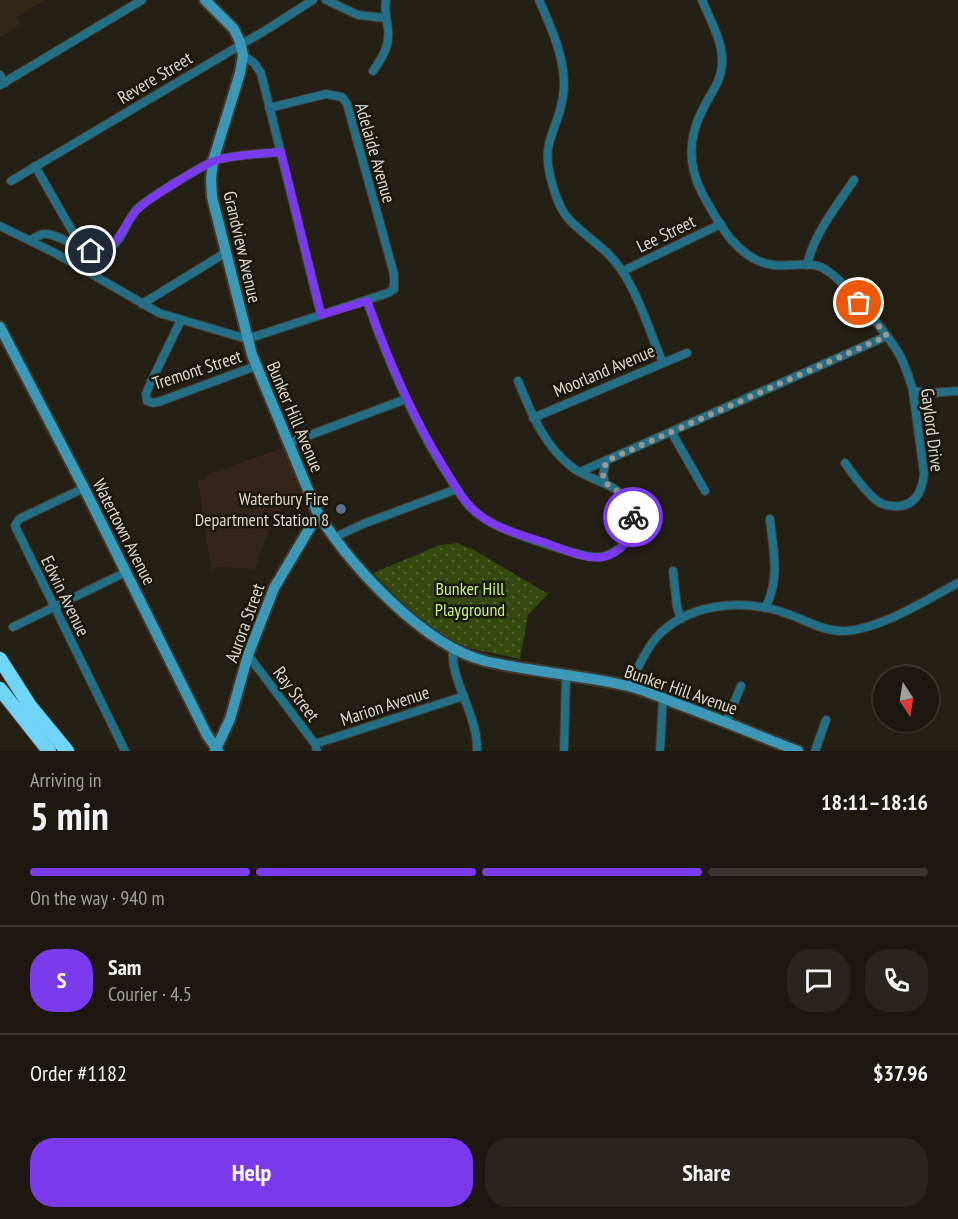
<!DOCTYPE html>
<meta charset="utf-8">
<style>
:root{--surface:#1c1810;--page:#29251e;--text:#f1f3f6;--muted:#a0a09f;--line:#3a3730;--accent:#7c3aed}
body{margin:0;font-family:"PT Sans Narrow",sans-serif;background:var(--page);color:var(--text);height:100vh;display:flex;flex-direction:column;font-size:22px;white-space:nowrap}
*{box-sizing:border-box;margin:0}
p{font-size:20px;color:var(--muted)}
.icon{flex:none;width:33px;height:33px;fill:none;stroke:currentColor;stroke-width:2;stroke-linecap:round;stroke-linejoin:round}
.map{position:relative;height:751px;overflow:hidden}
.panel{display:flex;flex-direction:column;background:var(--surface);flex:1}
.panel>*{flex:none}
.needle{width:39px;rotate:168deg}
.buttons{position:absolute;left:873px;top:666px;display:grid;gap:12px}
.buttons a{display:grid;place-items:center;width:66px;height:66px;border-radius:50%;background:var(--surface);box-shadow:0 2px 4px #0004,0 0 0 2px var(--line);font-size:30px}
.pin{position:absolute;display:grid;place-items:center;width:51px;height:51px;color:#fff;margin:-26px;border:3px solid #fff;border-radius:50%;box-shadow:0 2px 6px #0007}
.courier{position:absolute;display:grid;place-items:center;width:60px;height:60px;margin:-30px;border:4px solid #7c3aed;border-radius:50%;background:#fff;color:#222;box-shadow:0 2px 8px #0007}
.summary em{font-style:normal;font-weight:700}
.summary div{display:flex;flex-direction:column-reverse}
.summary{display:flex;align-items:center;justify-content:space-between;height:102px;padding:0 30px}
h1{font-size:39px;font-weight:700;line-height:45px}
.bar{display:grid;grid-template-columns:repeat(4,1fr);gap:9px 6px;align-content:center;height:72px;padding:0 30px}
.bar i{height:8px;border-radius:4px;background:var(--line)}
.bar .current{background:var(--accent)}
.bar p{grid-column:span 4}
.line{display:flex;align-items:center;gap:15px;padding:0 30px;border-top:2px solid var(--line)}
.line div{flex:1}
.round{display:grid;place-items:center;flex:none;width:63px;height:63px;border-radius:24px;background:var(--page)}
.primary-button{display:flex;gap:12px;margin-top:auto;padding:12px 30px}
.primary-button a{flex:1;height:69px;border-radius:24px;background:var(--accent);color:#fff;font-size:24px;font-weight:700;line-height:69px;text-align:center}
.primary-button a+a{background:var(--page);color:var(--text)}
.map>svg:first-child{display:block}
.education{fill:#342419}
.built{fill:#2f2816}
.park{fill:url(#park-dots)}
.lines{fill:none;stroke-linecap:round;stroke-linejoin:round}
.minor-casing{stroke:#3e3a2f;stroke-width:10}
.secondary-casing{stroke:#3e3a2f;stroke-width:14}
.motorway-casing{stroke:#3e3a2f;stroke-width:16}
.minor{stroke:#256f86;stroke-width:8}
.secondary{stroke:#3c98b6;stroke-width:10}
.motorway{stroke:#6fd4f6;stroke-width:14}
.done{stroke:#9b988f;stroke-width:6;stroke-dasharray:0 10.8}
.route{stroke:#7c3aed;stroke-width:8}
.service-dot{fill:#5c6f8a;stroke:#1b170c;stroke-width:2}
.labels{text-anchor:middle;stroke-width:5;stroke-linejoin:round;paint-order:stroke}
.street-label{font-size:18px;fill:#dbd8d0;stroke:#1b170c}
.poi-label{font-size:18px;fill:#dbd8d0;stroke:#1b170c;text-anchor:end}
.park-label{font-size:18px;fill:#c8f384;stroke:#1b170c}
</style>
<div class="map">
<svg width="958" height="751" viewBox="0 0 958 751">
<defs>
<pattern id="park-dots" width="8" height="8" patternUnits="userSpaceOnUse" patternTransform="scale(1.5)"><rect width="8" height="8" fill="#35490e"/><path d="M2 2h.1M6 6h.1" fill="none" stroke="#526230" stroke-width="1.8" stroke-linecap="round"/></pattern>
</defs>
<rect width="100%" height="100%" fill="#252015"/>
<!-- education -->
<path class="education" d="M 285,447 L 304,492 L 286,499 L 265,539 L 255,569 L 217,567 L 211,570 L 198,481 L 208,478 L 206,475 Z"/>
<!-- built -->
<path class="built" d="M 0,0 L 45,0 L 17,17 L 21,25 L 0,37 Z"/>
<!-- park -->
<path class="park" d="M 457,543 L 474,550 L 548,594 L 528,615 L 520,659 C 496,653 469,651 447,638 C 419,622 396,596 373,573 L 440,545 Z"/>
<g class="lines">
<defs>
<g id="minor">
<path d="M 326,0 L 358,15 L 385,18"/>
<path d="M 539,0 C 552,29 568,64 563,96 C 559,128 541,141 550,175 C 553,188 558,206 567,217 C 584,237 608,248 622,271 C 640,298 650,333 663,363"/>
<path d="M 702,0 C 710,20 724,43 722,65 C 721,81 711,93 704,107 C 688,136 687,164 702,193 C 718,222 737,260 773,265 C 788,267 804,262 818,266 C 838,271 884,331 896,349 C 904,361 909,377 913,391 L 924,474 C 922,493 914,508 893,506 C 886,506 881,504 876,500 C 864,490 854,476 845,463"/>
<path d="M 243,55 L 254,63 L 261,73 L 321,315"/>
<path d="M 373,71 C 382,58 390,46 388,30 C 387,19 384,11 386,0"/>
<path d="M 0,75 L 5,83"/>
<path d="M 0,85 L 142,0"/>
<path d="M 35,166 L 75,236 L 78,247"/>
<path d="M 11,181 L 266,30 L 313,0"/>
<path d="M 0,226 L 57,254 L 159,313 L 247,339 L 388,293 L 394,289 L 394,274 L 347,104 L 342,97 L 326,94 L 269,108"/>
<path d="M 31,240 C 36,237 41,233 47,234 C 67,236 87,260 108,249 C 123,241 126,220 138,208 C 148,199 204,164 217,160 C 237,154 260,154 281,152"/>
<path d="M 807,265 C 814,234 836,207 854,180"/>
<path d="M 623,271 L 721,224"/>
<path d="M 367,301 C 387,358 410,414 442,466 C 451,479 459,495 470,507 C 476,513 484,519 492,523 C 508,532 584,559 599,557 C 611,556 619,550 626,542 C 632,534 635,522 632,512 C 623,482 595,484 573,468 C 544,446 531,413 518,381"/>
<path d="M 142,304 L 225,253"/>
<path d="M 181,320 L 150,384 L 146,394 L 147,401 L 153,403 L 161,401 L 256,366"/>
<path d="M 913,391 L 931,393 L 958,391"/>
<path d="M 533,418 L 687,353"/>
<path d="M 672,433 L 705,491"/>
<path d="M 289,443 L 406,399"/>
<path d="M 580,472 L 887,336"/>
<path d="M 605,483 L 603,475 L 606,461"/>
<path d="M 84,488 L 19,519 L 15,526 L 125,751"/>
<path d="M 333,538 L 363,524 L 457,489"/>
<path d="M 673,571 L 677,607 L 681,619"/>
<path d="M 765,608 C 781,579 773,550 770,519"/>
<path d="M 13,627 L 126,572"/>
<path d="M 453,649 C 450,682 478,713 477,751"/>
<path d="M 248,655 L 315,744 L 317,751"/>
<path d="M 629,686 C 637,670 644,652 656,638 C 686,604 738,599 779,611 C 801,617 822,632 845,631 C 881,629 926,600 958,583"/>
<path d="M 726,722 L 741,686"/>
<path d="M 315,744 L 464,696"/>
<path d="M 564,751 L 566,675"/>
<path d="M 660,751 L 663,698"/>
<path d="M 815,751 L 826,720"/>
</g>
<g id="secondary">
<path d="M 205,0 L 234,29 L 240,42 L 243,55 L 240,73 L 213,161 L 211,179 L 212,197 L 252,355 L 318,514 C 352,567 423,645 485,661 C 532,672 581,675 628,686 C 644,690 660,697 675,703 C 716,718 757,735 798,751"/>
<path d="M 0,327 L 84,488 L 207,735 L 218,751"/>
<path d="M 215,751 L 230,719 L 248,655 L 274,588 L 318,514"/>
</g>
<g id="motorway">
<path d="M 0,659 L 30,706 L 67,751"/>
<path d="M 0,689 L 49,751"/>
</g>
</defs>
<!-- minor casing -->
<use href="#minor" class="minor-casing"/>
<!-- secondary casing -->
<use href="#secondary" class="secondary-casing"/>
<!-- motorway casing -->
<use href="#motorway" class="motorway-casing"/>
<!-- minor -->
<use href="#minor" class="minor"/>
<!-- secondary -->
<use href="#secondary" class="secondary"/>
<!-- motorway -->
<use href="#motorway" class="motorway"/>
</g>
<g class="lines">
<!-- done -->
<path class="done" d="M 633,517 L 624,495 L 605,483 L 603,475 L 606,461 L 887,336 L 859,303"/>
<!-- route -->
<path class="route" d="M 91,251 C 120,254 121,223 139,208 C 149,198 204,164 217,160 C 237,154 260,154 281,152 L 321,315 L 367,301 C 388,360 412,417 446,471 C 456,488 466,506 482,517 C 500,530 525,536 546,543 C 563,549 585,560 603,557 C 622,553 633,536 633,517"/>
</g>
<!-- markers -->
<circle class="service-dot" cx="341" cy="509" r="6"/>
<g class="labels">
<!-- street labels -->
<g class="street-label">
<text transform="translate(155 78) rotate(-31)" y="6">Revere Street</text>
<text transform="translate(375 153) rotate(74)" y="6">Adelaide Avenue</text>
<text transform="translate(666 234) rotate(-26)" y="6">Lee Street</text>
<text transform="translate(242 247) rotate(77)" y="6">Grandview Avenue</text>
<text transform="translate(197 370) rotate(-18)" y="6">Tremont Street</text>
<text transform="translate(604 371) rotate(-23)" y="6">Moorland Avenue</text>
<text transform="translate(295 417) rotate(67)" y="6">Bunker Hill Avenue</text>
<text transform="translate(932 430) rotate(83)" y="6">Gaylord Drive</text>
<text transform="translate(124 532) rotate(63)" y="6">Watertown Avenue</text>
<text transform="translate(65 596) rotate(64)" y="6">Edwin Avenue</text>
<text transform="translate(245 623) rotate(-70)" y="6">Aurora Street</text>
<text transform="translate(681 690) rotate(19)" y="6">Bunker Hill Avenue</text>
<text transform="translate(296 694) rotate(53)" y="6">Ray Street</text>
<text transform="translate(385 706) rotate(-18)" y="6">Marion Avenue</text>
</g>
<!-- poi labels -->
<g class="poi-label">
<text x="329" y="505">Waterbury Fire<tspan x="329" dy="21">Department Station 8</tspan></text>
</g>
<!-- park labels -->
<g class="park-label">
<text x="470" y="595">Bunker Hill<tspan x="470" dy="21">Playground</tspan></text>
</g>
</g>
</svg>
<div class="buttons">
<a><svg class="needle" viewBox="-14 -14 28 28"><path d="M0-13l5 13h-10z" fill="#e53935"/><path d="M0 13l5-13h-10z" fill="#a0a09f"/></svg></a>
</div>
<div class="pin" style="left:859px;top:303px;background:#ea580c"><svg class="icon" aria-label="bag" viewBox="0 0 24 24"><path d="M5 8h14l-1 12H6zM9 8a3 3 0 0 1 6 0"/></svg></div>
<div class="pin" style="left:91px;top:251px;background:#1f2937"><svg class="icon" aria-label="home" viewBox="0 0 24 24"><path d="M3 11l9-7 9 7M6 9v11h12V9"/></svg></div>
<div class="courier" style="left:633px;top:517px"><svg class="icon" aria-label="bike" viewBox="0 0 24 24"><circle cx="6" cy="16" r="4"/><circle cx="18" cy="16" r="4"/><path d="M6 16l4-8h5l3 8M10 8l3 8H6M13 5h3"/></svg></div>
</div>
<section class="panel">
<div class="summary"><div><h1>5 min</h1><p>Arriving in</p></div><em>18:11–18:16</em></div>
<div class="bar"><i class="current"></i><i class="current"></i><i class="current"></i><i></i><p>On the way · 940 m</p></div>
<div class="line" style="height:108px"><b class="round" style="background:var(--accent);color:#fff">S</b><div><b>Sam</b><p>Courier · 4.5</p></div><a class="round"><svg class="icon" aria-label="chat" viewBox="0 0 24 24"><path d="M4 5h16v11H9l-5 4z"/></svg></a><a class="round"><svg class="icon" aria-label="phone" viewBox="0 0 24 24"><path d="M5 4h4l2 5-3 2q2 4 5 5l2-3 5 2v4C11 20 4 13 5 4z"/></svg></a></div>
<div class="line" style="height:78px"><div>Order #1182</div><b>$37.96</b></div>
<div class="primary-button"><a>Help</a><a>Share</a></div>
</section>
